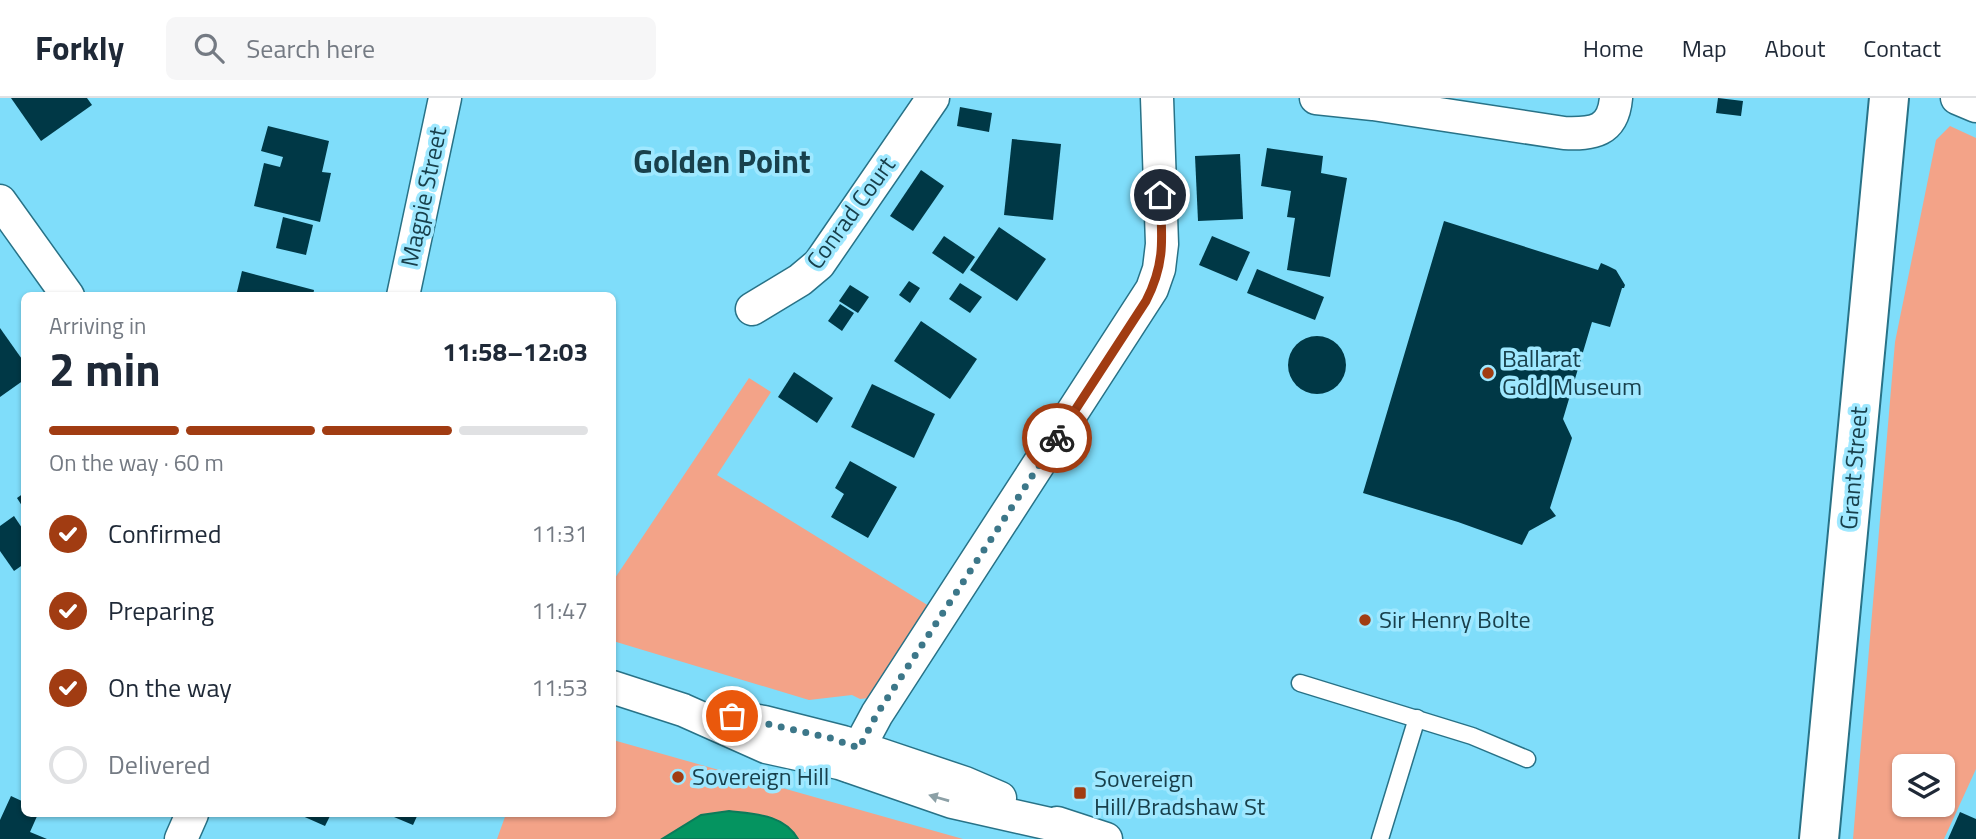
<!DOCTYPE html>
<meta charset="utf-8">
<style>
:root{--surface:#fff;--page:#f6f6f7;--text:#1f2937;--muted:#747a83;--line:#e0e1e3;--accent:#a13c12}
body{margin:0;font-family:"Titillium Web",sans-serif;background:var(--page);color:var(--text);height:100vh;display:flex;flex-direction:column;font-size:26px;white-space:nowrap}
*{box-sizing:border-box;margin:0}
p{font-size:23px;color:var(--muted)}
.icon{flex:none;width:38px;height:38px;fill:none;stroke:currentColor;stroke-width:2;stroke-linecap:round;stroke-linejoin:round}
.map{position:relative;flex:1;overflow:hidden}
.drawer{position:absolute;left:21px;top:194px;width:595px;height:525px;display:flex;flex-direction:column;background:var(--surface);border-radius:10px;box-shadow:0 2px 5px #0004}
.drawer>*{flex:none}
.tools{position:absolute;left:1892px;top:656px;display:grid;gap:14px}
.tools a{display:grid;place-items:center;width:63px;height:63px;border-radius:10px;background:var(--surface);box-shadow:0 2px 5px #0004;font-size:35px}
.pin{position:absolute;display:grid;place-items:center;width:60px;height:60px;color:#fff;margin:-30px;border:4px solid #fff;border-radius:50%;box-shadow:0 2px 7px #0007}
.courier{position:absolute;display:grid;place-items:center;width:70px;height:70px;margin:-35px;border:5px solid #a13c12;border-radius:50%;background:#fff;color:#222;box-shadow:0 2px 9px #0007}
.headline em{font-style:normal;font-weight:700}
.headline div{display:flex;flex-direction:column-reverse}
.headline{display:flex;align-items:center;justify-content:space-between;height:119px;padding:0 28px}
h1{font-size:46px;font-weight:700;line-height:52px}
.bar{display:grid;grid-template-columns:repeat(4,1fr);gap:10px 7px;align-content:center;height:84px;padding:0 28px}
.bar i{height:9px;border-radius:5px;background:var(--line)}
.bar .selected{background:var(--accent)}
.bar p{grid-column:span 4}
ol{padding:0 28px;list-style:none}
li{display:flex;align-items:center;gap:21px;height:77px}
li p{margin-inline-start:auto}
li .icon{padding:7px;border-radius:50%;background:var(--accent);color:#fff;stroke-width:4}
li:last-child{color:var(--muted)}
li i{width:38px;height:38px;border:4px solid var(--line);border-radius:50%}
header{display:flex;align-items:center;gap:42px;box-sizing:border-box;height:98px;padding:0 35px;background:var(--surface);border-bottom:2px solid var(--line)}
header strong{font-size:33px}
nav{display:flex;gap:38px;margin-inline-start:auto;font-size:24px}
.search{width:490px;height:63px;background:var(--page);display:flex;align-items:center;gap:18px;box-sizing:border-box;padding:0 24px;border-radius:10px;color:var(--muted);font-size:26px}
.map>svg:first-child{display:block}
.green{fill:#f3a388;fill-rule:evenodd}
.water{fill:#059460;stroke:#0b7b5a;stroke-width:2}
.building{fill:#003846}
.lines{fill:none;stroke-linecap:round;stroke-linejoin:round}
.service-casing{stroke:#287287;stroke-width:19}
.minor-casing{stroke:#287287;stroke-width:35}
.secondary-casing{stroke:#287287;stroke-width:42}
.service{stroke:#fff;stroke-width:16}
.minor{stroke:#fff;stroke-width:32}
.secondary{stroke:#fff;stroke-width:38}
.oneway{fill:#8ca0a6}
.done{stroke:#3c7789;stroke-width:7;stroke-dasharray:0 12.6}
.route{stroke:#a13c12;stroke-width:9}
.poi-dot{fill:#a13c12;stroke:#9fe8ff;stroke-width:2.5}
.labels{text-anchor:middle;stroke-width:7;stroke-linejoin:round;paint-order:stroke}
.street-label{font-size:24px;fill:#18404c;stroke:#9fe8ff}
.poi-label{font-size:24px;fill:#18404c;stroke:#9fe8ff;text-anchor:start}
.district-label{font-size:32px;font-weight:bold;fill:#18404c;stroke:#9fe8ff}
</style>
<header>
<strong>Forkly</strong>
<div class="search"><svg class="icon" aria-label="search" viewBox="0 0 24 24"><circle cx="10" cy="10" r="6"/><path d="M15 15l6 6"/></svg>Search here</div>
<nav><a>Home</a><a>Map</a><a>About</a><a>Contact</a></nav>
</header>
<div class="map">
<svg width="1976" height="741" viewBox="0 0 1976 741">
<rect width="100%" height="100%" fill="#7fddfa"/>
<!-- green -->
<g class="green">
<path d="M 1950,28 L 1976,40 L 1976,671 L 1944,741 L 1853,741 L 1895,244 L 1936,42 ZM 1904,668 L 1942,668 L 1942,707 L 1904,707 Z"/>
<path d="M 749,280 L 771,294 L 717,377 L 929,508 L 869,600 L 860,601 L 852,597 L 809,602 L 613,543 L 613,483 Z"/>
<path d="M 613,642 L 963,741 L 497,741 L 506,716 L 612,716 Z"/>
</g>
<!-- water -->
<path class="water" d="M 729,713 C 754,716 784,716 798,741 L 662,741 L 701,717 Z"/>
<!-- building -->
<g class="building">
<path d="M 11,0 L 87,0 L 92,7 L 41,43 Z"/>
<path d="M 1718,0 L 1743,3 L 1741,18 L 1716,15 Z"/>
<path d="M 960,9 L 992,15 L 989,34 L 957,28 Z"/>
<path d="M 268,28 L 329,43 L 322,74 L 331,75 L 320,124 L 254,108 L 264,65 L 280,69 L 283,59 L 261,53 Z"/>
<path d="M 1012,41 L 1061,46 L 1053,122 L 1004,117 Z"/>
<path d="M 1267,50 L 1323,58 L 1321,75 L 1347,80 L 1330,179 L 1287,172 L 1295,120 L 1287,119 L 1291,93 L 1261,88 Z"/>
<path d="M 1240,56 L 1243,121 L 1198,123 L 1195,58 Z"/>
<path d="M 921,72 L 944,88 L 913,133 L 890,118 Z"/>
<path d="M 283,119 L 313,127 L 306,157 L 276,150 Z"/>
<path d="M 1444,123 L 1598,172 L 1601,165 L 1608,168 L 1616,172 L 1625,187 L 1624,190 L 1622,190 L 1610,229 L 1592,224 L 1563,321 L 1572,340 L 1550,410 L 1556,418 L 1529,433 L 1522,447 L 1458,424 L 1363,395 Z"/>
<path d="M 999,129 L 1046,161 L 1017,203 L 970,172 Z"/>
<path d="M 944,138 L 975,159 L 963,176 L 932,155 Z"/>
<path d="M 1212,138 L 1250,154 L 1237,183 L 1199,167 Z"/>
<path d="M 1257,171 L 1324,199 L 1315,222 L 1247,195 Z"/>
<path d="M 242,173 L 314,192 L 313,198 L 236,198 Z"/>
<path d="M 909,183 L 920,190 L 910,205 L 899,197 Z"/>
<path d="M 960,185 L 982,199 L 970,215 L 949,201 Z"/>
<path d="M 850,187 L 869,199 L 858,215 L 839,203 Z"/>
<path d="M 840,206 L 854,215 L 842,233 L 828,223 Z"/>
<path d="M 921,223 L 977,261 L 950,301 L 894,263 Z"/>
<path d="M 0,230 L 24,264 L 24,282 L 0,299 Z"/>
<circle cx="1317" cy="267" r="29"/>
<path d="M 794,274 L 833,300 L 817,325 L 778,299 Z"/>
<path d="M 872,286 L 935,316 L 914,360 L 851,329 Z"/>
<path d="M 850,363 L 897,389 L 868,440 L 831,419 L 844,396 L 835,390 Z"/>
<path d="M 24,395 L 24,411 L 17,400 Z"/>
<path d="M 14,418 L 24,433 L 24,466 L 14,473 L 0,453 L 0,428 Z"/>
<path d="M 11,698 L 24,704 L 24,716 L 38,716 L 30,734 L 47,741 L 0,741 L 0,722 Z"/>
<path d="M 1960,714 L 1976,721 L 1976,741 L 1948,741 Z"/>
<path d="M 298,716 L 331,716 L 325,728 Z"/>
<path d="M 395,716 L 418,716 L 413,727 L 394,719 Z"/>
</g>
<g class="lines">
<defs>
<g id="service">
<path d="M 1300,585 L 1472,638 L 1527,661"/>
<path d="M 1380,741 L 1417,620"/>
</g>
<g id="minor">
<path d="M 1316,0 L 1373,6 L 1564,35 C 1593,36 1613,34 1616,0"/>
<path d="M 1957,0 L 1976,8"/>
<path d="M 0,103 L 68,198"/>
<path d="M 403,198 L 445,0"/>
<path d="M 752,211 L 800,182 L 819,166 L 933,0"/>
<path d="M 612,589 L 683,612 L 766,649 L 839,665 L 952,704 L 1077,732"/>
<path d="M 718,616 L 764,624 L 843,644 L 965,685 L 1000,700"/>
<path d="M 849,668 L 877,616 L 1152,191 L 1159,171 L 1162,146 L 1157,0"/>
<path d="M 1057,725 L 1106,741"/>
<path d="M 181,741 L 192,716"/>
</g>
<path id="secondary" d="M 1819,741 L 1889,0"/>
</defs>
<!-- service casing -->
<use href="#service" class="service-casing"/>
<!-- minor casing -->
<use href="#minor" class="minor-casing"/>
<!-- secondary casing -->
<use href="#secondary" class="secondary-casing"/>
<!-- service -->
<use href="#service" class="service"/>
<!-- minor -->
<use href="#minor" class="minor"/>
<!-- secondary -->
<use href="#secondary" class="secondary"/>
</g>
<!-- one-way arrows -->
<defs><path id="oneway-solid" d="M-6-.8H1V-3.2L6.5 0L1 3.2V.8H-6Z" transform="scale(1.75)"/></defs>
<use class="oneway" href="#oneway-solid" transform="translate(939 700) rotate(-164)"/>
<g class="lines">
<!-- done -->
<path class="done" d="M 732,618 L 830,640 L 859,650 L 877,616 L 1057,340"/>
<!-- route -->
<path class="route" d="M 1057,340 L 1146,203 C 1166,164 1162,139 1160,97"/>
</g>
<!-- markers -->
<g class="poi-dot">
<circle cx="1488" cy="275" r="7"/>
<circle cx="1365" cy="522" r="7"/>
<circle cx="678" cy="679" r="7"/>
<rect x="1073" y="688" width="14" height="14" rx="3.5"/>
</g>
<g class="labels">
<!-- street labels -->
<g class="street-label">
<text transform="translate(424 99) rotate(-78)" y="8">Magpie Street</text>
<text transform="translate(851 115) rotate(-54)" y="8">Conrad Court</text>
<text transform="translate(1854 370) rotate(-85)" y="8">Grant Street</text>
</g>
<!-- poi labels -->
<g class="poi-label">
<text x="1502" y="269">Ballarat<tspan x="1502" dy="28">Gold Museum</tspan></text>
<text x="1379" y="530">Sir Henry Bolte</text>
<text x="692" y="687">Sovereign Hill</text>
<text x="1094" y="689">Sovereign<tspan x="1094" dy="28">Hill/Bradshaw St</tspan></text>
</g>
<!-- district labels -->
<g class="district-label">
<text x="722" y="75">Golden Point</text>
</g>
</g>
</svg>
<div class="tools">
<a><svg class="icon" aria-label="layers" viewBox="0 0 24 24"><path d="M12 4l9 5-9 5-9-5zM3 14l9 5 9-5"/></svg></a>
</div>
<div class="pin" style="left:732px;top:618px;background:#ea580c"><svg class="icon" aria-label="bag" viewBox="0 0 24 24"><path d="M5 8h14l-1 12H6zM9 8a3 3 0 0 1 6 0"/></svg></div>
<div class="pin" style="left:1160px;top:97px;background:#1f2937"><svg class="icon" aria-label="home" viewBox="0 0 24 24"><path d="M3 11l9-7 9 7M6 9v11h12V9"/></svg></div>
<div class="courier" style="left:1057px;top:340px"><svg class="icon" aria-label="bike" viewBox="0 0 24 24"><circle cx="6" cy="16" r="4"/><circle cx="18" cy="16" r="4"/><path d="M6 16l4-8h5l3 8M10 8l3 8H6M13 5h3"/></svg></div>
<section class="drawer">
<div class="headline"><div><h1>2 min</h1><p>Arriving in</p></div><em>11:58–12:03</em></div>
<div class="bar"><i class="selected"></i><i class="selected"></i><i class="selected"></i><i></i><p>On the way · 60 m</p></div>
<ol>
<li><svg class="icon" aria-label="check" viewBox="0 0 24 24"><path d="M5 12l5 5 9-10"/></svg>Confirmed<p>11:31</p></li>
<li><svg class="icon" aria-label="check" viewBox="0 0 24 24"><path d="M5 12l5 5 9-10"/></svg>Preparing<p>11:47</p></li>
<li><svg class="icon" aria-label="check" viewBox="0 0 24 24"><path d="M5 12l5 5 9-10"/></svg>On the way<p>11:53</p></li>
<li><i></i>Delivered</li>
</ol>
</section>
</div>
